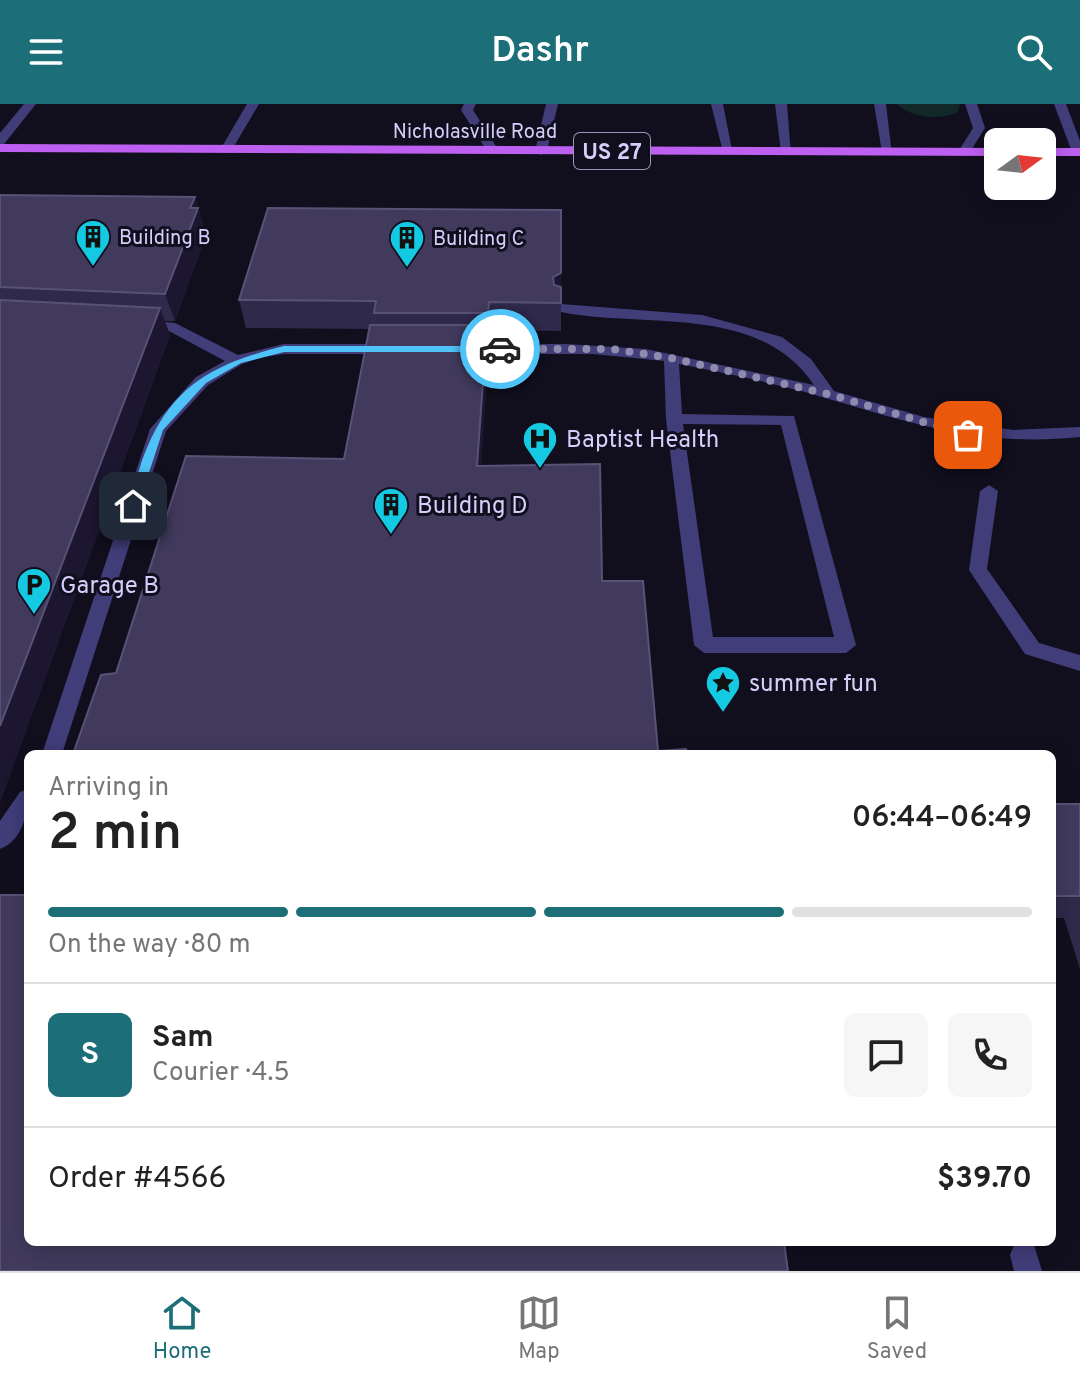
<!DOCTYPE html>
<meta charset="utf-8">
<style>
:root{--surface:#fff;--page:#f6f6f6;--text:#222;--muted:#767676;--line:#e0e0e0;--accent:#1c6e78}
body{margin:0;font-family:Overpass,sans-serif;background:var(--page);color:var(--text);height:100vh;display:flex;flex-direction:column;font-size:30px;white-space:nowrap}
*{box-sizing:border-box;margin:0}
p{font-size:26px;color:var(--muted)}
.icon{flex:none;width:44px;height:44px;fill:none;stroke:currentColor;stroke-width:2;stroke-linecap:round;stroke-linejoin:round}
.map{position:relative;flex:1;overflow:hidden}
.panel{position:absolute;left:24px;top:646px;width:1032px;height:496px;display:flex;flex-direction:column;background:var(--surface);border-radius:12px;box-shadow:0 4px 20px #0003}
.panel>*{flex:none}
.needle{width:52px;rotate:75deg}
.fabs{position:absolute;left:984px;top:24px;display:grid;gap:16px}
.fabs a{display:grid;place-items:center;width:72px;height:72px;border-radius:12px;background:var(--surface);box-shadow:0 4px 20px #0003;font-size:40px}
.pin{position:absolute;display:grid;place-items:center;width:68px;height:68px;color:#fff;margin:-34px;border-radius:16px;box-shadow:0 4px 12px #0006}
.courier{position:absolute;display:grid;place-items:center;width:80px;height:80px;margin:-40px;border:6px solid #4fc3f7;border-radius:50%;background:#fff;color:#222;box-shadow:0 2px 10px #0007}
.headline em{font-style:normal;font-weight:600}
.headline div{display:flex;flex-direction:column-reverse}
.headline{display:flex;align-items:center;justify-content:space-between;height:136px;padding:0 24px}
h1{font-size:52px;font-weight:600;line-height:60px}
.bar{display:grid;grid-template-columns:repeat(4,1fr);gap:12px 8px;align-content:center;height:96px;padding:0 24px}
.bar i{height:10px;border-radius:6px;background:var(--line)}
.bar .active{background:var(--accent)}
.bar p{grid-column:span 4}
.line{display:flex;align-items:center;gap:20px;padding:0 24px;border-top:2px solid var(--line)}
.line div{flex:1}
.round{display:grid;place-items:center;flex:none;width:84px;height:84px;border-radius:12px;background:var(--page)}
header{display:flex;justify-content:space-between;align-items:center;height:104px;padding:0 24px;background:var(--accent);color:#fff;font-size:36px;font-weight:600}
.menu{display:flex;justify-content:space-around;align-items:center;height:112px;border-top:2px solid var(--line);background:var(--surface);font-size:22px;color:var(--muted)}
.menu a{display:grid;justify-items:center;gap:4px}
.menu .active{color:var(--accent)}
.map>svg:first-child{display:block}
.green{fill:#122727}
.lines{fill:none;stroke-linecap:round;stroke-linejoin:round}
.minor{fill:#403d79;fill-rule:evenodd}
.major{fill:#bd60f1;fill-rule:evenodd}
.wall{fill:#2f294a}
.shaded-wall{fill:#1c1631}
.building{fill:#413a5d;stroke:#585276;stroke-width:2}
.route{fill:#4fc3f7}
.done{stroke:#908bae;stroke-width:8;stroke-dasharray:0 14.4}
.labels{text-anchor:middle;stroke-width:6;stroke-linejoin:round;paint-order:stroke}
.far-street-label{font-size:20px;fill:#d5cffb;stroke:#110e1e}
.far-poi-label{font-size:20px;fill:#d5cffb;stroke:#110e1e;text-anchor:start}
.shield{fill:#110e1e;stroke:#9a95b9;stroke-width:2}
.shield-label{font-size:22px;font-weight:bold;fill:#d5cffb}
.poi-label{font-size:24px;fill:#d5cffb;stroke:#110e1e;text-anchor:start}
</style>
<header><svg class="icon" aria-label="menu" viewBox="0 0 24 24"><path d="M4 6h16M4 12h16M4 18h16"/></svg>Dashr<svg class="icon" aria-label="search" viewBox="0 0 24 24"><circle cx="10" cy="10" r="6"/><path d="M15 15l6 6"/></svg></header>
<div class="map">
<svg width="1080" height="1167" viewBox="0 0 1080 1167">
<rect width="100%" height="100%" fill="#110e1e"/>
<!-- green -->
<path class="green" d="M 896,0 L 960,0 L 958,8 C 938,17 913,14 896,0 Z"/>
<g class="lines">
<!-- minor -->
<g class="minor">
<path d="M 24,0 L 36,0 L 4,40 L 0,41 L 0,29 Z"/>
<path d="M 247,0 L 259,0 L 230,49 L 222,49 L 220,46 Z"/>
<path d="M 464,0 L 476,0 L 473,6 L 499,47 L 497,50 L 487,47 L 461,6 Z"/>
<path d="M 546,0 L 558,0 L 547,47 L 541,51 L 535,47 Z"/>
<path d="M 711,0 L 723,0 L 733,51 L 723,48 Z"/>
<path d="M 775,0 L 787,0 L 791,51 L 781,48 Z"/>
<path d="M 874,0 L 886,0 L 892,51 L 882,48 Z"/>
<path d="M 965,0 L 977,0 L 985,24 L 968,51 L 964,52 L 958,48 L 973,24 Z"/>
<path d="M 1054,0 L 1066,0 L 1080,37 L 1080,51 L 1072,48 Z"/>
<path d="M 561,200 L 702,211 L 782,233 L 811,255 L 834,287 L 924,313 L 1013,326 L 1080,323 L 1080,333 C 975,344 903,316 805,288 C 763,277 721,268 679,260 L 682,310 L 794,312 L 856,541 L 846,549 L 704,549 L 694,541 L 666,315 L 664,257 L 593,250 L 460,250 L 452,245 L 460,240 L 566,240 L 646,245 L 814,281 C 757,197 641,226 556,207 L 556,201 ZM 683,320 L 781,321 L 834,533 L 713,533 Z"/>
<path d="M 142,216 L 175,219 L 238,251 L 284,240 L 392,240 L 400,245 L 392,250 L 284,250 L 263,253 L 242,260 L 208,281 L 166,327 L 62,650 L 42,650 L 150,325 L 196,273 L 225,257 L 167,226 L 137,223 L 135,220 Z"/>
<path d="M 989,381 L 998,387 L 987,465 L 1039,539 L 1080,551 L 1080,567 L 1025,550 L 969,466 L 980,387 Z"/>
<path d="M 28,685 C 28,707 24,736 0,745 L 0,717 L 20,688 Z"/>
<path d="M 1027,1138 L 1034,1141 L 1042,1167 L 1014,1167 L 1010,1151 L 1014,1141 Z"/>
</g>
<!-- major -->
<g class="major">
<path d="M 0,40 L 998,44 L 998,52 L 0,48 Z"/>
<rect x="1042" y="44" width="38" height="8"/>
</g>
</g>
<!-- wall -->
<g class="wall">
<path d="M 0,91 L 195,93 L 206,131 L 175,217 L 165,217 L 170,231 L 0,698 Z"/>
<path d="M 561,106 L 561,227 L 490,226 L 489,237 L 487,237 L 488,253 L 481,362 L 602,477 L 658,647 L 687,650 L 73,650 L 116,569 L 344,355 L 369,225 L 246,224 L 239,196 Z"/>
<path d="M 1052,700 L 1080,700 L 1080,865 L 1064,814 L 1052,814 Z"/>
</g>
<!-- shaded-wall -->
<g class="shaded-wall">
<path d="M 195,93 L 206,131 L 175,217 L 165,190 L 190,104 Z"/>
<path d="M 561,169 L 561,197 L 553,199 L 553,173 Z"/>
<path d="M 489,198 L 490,226 L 489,237 L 488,209 Z"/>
<path d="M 160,204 L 170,231 L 0,698 L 0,622 Z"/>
<path d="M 487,221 L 488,253 L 479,393 L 477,362 Z"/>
</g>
<!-- building -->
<g class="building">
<path d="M 0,91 L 195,93 L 190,104 L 198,104 L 165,190 L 0,183 Z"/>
<path d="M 268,104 L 561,106 L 561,169 L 553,173 L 554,181 L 561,183 L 561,199 L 489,198 L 488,209 L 374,209 L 376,197 L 239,196 Z"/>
<path d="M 0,196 L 160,204 L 0,622 Z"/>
<path d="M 370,221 L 487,221 L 477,362 L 600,360 L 602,477 L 643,477 L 658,647 L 686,645 L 687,650 L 73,650 L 101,571 L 116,569 L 186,352 L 344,355 Z"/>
<rect x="1052" y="700" width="28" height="92"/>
<path d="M 28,782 L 28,1138 L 784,1138 L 788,1167 L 0,1167 L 0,791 L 25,791 Z"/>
</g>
<!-- route -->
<path class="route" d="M 284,242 L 500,242 L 505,245 L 500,248 L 284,248 L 241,259 L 206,279 L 163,326 L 138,402 L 129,405 C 127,392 136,376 140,363 C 166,285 208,261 284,242 Z"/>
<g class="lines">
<!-- done -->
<path class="done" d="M 500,245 L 612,245 L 671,254 L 828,290 L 968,331"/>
</g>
<!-- icons -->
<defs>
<symbol id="building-pin" viewBox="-11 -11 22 30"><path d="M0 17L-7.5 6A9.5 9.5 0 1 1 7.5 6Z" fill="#14cae2" stroke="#110e1e"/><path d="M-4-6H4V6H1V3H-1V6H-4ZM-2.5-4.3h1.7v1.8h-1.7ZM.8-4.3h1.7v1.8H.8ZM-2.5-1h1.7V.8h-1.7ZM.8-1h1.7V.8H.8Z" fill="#111"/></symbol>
<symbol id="hospital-pin" viewBox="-11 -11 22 30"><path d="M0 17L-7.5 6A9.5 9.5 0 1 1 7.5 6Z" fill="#14cae2" stroke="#110e1e"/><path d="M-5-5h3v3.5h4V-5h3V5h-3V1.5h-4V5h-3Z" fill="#111"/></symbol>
<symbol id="parking-pin" viewBox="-11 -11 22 30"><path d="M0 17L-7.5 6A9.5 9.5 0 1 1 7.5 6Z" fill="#14cae2" stroke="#110e1e"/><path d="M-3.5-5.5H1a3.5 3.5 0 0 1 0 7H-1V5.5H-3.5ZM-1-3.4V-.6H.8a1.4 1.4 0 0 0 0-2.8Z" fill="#111"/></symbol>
<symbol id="sight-pin" viewBox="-11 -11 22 30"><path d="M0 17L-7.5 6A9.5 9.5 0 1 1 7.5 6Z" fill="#14cae2" stroke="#110e1e"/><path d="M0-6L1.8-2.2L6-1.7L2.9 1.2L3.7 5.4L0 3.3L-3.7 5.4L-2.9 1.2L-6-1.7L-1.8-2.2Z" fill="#111"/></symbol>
</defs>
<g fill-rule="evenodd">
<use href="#building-pin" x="73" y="113" width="40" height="54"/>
<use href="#building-pin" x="387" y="114" width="40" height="54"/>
<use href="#hospital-pin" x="520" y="315" width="40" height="54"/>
<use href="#building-pin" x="371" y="381" width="40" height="54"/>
<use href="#parking-pin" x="14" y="461" width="40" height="54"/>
<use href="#sight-pin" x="703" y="559" width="40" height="54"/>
</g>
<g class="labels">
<!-- far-street labels -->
<g class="far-street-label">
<text x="475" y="34">Nicholasville Road</text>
</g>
<!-- far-poi labels -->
<g class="far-poi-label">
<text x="119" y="140">Building B</text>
<text x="433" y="141">Building C</text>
</g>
<!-- shield labels -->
<rect class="shield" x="574" y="29" width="76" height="36" rx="6"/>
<g class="shield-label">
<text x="612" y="55">US 27</text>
</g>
<!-- poi labels -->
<g class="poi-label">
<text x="566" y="343">Baptist Health</text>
<text x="417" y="409">Building D</text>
<text x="60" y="489">Garage B</text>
<text x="749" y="587">summer fun</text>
</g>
</g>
</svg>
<div class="fabs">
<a><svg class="needle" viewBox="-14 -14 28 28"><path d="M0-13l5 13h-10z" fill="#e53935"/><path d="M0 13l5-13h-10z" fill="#767676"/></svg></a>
</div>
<div class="pin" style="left:968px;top:331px;background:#ea580c"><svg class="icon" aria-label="bag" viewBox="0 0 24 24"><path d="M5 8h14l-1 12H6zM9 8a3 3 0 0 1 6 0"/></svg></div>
<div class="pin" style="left:133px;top:402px;background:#1f2937"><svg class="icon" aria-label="home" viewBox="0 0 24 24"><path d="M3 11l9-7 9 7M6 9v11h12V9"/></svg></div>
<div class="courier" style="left:500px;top:245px"><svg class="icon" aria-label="car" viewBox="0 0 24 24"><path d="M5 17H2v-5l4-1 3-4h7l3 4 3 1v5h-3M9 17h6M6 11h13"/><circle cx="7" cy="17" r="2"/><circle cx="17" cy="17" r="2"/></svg></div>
<section class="panel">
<div class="headline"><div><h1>2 min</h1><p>Arriving in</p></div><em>06:44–06:49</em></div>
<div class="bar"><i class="active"></i><i class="active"></i><i class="active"></i><i></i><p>On the way · 80 m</p></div>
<div class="line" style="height:144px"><b class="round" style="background:var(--accent);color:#fff">S</b><div><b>Sam</b><p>Courier · 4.5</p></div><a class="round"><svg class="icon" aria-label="chat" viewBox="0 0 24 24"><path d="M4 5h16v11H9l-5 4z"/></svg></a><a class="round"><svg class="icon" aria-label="phone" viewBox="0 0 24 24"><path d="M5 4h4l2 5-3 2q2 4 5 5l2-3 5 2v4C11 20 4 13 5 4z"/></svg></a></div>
<div class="line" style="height:104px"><div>Order #4566</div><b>$39.70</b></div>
</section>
</div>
<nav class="menu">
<a class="active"><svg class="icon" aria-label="home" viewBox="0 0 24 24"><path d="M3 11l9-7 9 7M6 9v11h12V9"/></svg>Home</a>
<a><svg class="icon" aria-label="map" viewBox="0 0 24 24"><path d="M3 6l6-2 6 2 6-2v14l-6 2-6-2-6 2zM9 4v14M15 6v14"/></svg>Map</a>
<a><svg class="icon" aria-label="saved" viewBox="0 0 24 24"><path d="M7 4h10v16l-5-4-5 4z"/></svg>Saved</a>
</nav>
